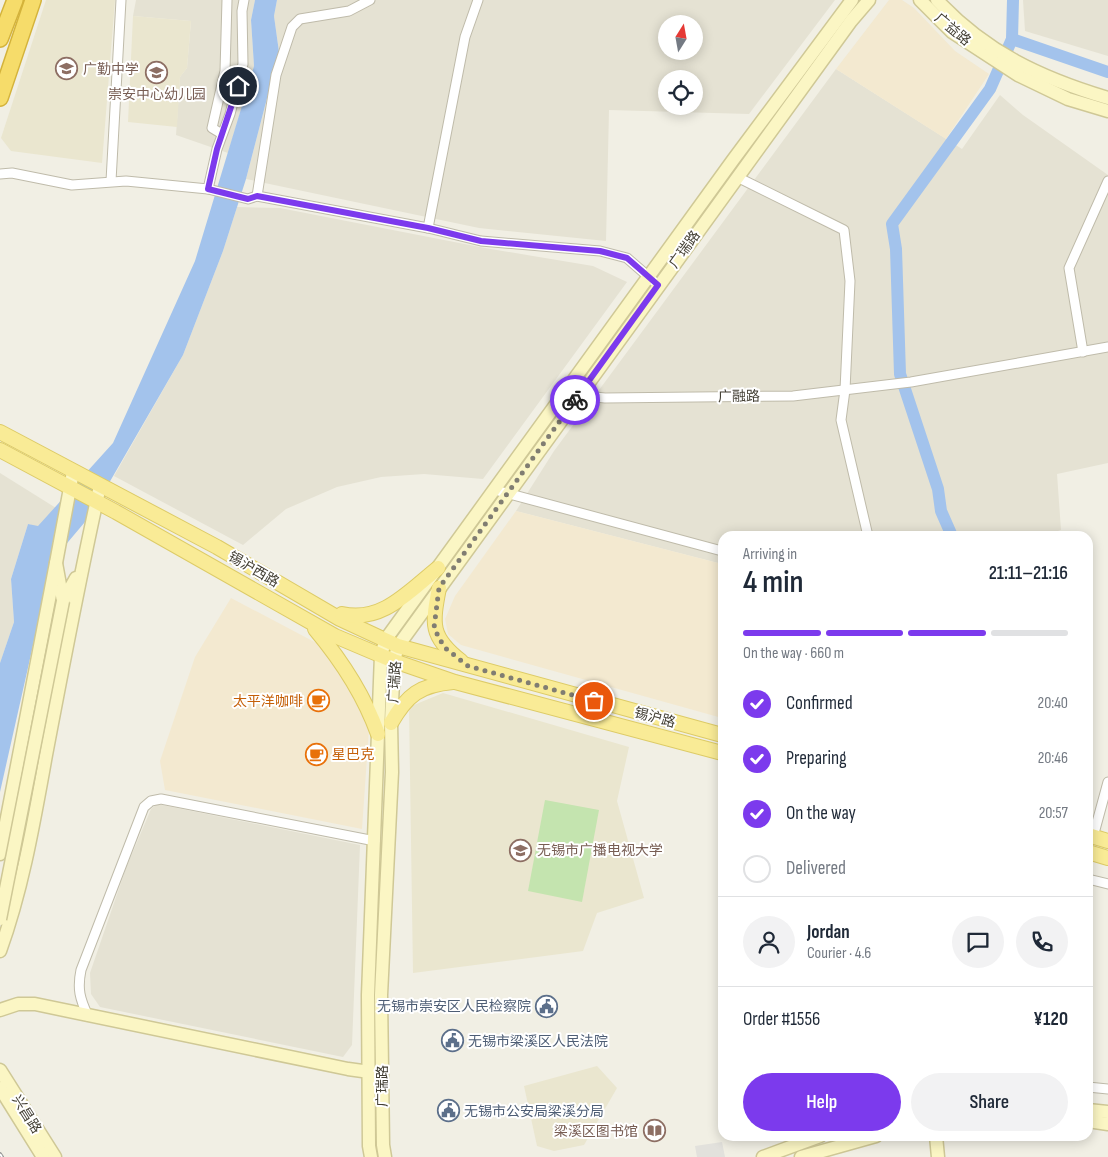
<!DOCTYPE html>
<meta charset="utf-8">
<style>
:root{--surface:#fff;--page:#f2f2f3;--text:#1f2937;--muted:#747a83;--line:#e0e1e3;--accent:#7c3aed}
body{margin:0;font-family:"Sofia Sans Condensed","Noto Sans SC",sans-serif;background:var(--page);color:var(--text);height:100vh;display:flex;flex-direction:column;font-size:19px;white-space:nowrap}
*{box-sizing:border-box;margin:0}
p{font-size:16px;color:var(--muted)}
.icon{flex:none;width:28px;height:28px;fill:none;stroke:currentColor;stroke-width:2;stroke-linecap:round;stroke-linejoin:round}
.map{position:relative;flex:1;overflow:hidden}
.details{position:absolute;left:718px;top:531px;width:375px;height:610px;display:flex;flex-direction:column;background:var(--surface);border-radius:15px;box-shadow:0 2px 12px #0003}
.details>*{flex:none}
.needle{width:32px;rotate:11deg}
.buttons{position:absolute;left:658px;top:15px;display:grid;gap:10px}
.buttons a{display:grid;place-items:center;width:45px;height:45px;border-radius:50%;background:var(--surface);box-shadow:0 2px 12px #0003;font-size:25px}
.pin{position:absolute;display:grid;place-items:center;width:42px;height:42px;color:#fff;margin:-21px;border:2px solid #fff;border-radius:50%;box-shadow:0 1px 5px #0007}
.courier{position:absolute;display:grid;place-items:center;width:50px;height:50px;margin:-25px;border:4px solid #7c3aed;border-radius:50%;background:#fff;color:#222;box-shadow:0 1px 6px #0007}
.summary em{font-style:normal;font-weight:600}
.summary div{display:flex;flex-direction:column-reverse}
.summary{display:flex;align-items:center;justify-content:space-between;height:85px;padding:0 25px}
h1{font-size:32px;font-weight:600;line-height:38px}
.bar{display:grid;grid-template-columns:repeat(4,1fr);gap:8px 5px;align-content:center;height:60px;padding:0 25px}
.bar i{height:6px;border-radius:4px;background:var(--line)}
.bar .current{background:var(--accent)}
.bar p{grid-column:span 4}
.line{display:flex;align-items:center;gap:12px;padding:0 25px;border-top:1px solid var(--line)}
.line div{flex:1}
.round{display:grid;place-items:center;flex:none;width:52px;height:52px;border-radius:26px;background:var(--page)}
ol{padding:0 25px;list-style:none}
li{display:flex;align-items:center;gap:15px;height:55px}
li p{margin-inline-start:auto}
li .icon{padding:5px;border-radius:50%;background:var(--accent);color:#fff;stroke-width:4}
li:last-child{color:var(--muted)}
li i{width:28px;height:28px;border:2px solid var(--line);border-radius:50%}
.action{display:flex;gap:10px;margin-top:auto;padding:10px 25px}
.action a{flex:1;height:58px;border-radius:30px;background:var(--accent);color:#fff;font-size:20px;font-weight:600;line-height:58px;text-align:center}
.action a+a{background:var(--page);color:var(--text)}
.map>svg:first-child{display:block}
.residential{fill:#e5e2d3;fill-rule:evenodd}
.commercial{fill:#f3e9d0}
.education{fill:#eae6cf}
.green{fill:#c4e4af}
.parking{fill:#e2e1dc}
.water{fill:#a3c3ec}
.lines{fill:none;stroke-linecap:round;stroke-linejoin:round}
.river{stroke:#a3c3ec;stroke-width:12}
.street-casing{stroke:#bfbbaa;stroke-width:11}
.secondary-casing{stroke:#cfc896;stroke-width:15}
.primary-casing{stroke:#ddcb67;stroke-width:16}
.highway-casing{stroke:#d4b33b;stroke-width:18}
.street{stroke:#fff;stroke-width:9}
.secondary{stroke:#fbf6c4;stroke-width:12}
.primary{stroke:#f9eb96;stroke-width:14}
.highway{stroke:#f6dc6a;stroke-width:15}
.rail-casing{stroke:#949494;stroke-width:4}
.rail{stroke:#fff;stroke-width:2;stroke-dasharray:5.5;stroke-linecap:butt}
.secondary-bridge-casing{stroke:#cfc896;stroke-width:15;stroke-linecap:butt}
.secondary-bridge{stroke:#fbf6c4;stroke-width:12}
.done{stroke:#807d72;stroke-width:5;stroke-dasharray:0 9}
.route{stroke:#7c3aed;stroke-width:6}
.labels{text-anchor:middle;stroke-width:4;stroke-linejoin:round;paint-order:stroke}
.street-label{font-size:14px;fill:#433f34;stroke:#fff}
.education-label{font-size:14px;fill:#785e54;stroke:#fff;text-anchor:start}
.food-label{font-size:14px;fill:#c56008;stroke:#fff;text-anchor:end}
.service-label{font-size:14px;fill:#4e5e75;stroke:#fff;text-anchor:start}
</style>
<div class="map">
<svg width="1108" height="1157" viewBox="0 0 1108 1157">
<rect width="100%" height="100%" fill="#f1efe4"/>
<!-- residential -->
<g class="residential">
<path d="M 136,0 L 255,0 L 251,20 L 254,66 L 228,153 L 176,135 L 180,77 L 187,68 L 191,21 L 133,16 Z"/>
<path d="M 277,0 L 835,0 L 749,114 L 609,110 L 606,241 L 479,228 L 246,179 L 279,52 L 274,16 ZM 666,24 L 694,24 L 694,51 L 666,51 ZM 666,79 L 694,79 L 694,106 L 666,106 Z"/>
<path d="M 1023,0 L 1108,0 L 1108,56 L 1025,31 Z"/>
<path d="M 836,69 L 962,149 L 1000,95 L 1023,115 L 1108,175 L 1108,463 L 1057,474 L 1061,530 L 1043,536 L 722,536 L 722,564 L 516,511 L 554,451 Z"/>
<path d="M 237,207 L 280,208 L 485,248 L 593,266 L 627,282 L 483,479 L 424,474 L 381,477 L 337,487 L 286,509 L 243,545 L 114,476 L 183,355 L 223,251 Z"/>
<path d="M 0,473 L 56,508 L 38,527 L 28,524 L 11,579 L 14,622 L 0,663 Z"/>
<path d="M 157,804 L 360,845 L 352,1045 L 343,1057 L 100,1007 L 91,994 L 90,973 L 126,868 L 151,809 Z"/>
</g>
<!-- commercial -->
<g class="commercial">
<path d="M 889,0 L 902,0 L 914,8 L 955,51 L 989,74 L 946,139 L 836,69 Z"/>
<path d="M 516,511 L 722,564 L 722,718 L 461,645 L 448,634 L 445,619 L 455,596 Z"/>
<path d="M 231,598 L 324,647 L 363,708 L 369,729 L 362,829 L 165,790 L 160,761 L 195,657 Z"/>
</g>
<!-- education -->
<g class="education">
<path d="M 46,0 L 115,0 L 102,163 L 11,151 L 1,138 Z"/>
<path d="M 133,16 L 191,21 L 187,68 L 180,77 L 177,127 L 128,122 Z"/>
<path d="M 443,693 L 629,747 L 617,801 L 644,898 L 597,913 L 583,951 L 413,973 L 409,707 Z"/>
<path d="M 597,1066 L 617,1088 L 584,1145 L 554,1151 L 537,1146 L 524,1086 Z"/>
</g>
<!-- green -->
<path class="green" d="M 545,800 L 599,810 L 582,902 L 528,891 Z"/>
<!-- parking -->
<path class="parking" d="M 722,1142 L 725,1157 L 697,1157 L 695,1146 Z"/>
<!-- water -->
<path class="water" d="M 255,0 L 277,0 L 274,16 L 279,52 L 246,179 L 223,251 L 183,355 L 90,516 L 52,561 L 0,792 L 0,663 L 14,622 L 11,579 L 28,524 L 38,526 L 113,443 L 195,261 L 254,66 L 251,20 Z"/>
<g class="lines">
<!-- river -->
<g class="river">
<path d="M 1012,39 L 1108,72"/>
<path d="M 952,536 L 941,511 L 938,489 L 900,374 L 896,249 L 892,224 L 990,89 L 1012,39 L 1013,0"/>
</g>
<defs>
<g id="street">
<path d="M 222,134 L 212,128 L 225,71 L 227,0"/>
<path d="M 0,174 L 12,173 L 72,185 L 126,181 L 208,189 L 248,199 L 257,196 L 428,228 L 481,241 L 600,251 L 627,258 L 658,285"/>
<path d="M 737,177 L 844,230 L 850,281 L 845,390 L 841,420 L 868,536"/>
<path d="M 111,181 L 121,0"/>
<path d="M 208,189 L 217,149 L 230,114 L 243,64 L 242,11 L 244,0"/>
<path d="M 257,196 L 276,75 L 292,27 L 300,19 L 349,11 L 370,0"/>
<path d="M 428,228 L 465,37 L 478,0"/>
<path d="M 1083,352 L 1069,268 L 1108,181"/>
<path d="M 583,389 L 595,397 L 605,398 L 793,396 L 911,382 L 1108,347"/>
<path d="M 495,490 L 722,551"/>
<path d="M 1093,837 L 1108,782"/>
<path d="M 1088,879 L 1108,884"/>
<path d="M 88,1016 C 80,999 77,989 81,970 L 144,807 L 151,801 L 161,799 L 375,841"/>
<path d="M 1088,1087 L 1108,1089"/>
</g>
<g id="secondary">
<path d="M 920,0 L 952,32 L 1018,75 L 1068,99 L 1108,111"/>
<path d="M 937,0 C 985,52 1041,78 1108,98"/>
<path d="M 73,472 L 56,563 L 63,601 L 76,578"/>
<path d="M 0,854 L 56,563"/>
<path d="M 0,951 C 23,887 34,821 46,755 C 63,665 80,575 100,486"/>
<path d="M 0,1010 L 18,1004 L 35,1004 L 348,1069 L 377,1073"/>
<path d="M 0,1070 L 55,1157"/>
<path d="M 0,1088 L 43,1157"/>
<path d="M 1088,1110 L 1108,1112"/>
<path d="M 1088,1121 L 1108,1124"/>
<path d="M 936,1136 L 938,1157"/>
<path d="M 371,1157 L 369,1146 L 368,995 L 381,655 L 386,639 L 733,160 L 852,0"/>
<path d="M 385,1157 L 383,1145 L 381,995 L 392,772 L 391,723 L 394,661 L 398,646 L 851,21 L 869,0"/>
<path d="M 763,1157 L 820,1136"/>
<path d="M 801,1157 L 876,1136"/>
</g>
<g id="primary">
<path d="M 0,432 L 217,547 L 340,619 L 398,646 L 722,735"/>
<path d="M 0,450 L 116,512 L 335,636 L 394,661 L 455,682 L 722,753"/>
<path d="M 439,588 C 432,624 430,637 461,661"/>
<path d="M 342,614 C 382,623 408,592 438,568"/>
<path d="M 315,629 C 341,660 364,695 378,734"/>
<path d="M 391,723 C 407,695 420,685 453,682"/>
<path d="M 1088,835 L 1108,841"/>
<path d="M 1088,852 L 1108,858"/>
</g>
<g id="highway">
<path d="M 0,39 L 15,0"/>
<path d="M 0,98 L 33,0"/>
</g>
</defs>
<!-- street casing -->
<use href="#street" class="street-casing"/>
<!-- secondary casing -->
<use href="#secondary" class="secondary-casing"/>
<!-- primary casing -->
<use href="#primary" class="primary-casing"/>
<!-- highway casing -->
<use href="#highway" class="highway-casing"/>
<!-- street -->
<use href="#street" class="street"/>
<!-- secondary -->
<use href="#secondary" class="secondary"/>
<!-- primary -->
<use href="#primary" class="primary"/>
<!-- highway -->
<use href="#highway" class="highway"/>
<defs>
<path id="rail" d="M 0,1154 L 2,1157"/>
</defs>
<!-- rail casing -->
<use href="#rail" class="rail-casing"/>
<!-- rail -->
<use href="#rail" class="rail"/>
<defs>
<path id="secondary-bridge" d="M 0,919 L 63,601"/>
</defs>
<!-- secondary-bridge casing -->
<use href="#secondary-bridge" class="secondary-bridge-casing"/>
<!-- secondary-bridge -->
<use href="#secondary-bridge" class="secondary-bridge"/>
</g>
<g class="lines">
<!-- done -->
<path class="done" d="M 575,400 L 439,588 L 434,628 L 444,647 L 468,666 L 594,701"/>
<!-- route -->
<path class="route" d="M 238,86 L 217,149 L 208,189 L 248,199 L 257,196 L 428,228 L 481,241 L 600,251 L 627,258 L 658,285 L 575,400"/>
</g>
<!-- icons -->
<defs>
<symbol id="school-ring" viewBox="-11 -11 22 22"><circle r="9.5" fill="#fff" stroke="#8d6e63" stroke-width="1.5"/><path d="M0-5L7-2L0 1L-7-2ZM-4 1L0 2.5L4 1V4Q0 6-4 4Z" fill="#8d6e63"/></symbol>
<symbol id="cafe-ring" viewBox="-11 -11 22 22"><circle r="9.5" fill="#fff" stroke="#e8710a" stroke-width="1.5"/><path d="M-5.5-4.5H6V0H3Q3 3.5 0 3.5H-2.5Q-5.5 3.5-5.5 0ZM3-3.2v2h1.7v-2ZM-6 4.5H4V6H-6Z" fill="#e8710a"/></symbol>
<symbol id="civic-ring" viewBox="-11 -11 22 22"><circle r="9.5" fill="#fff" stroke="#5c6f8a" stroke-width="1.5"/><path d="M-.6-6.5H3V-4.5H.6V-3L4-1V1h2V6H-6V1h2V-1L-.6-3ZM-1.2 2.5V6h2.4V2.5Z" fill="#5c6f8a"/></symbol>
<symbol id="library-ring" viewBox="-11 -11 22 22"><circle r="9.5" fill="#fff" stroke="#8d6e63" stroke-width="1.5"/><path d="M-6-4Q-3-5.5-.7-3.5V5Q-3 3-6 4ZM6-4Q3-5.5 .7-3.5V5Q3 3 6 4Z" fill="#8d6e63"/></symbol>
</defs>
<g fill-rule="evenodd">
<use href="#school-ring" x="54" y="56" width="25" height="25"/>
<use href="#school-ring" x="144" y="60" width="25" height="25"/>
<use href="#cafe-ring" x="306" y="688" width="25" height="25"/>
<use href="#cafe-ring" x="304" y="742" width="25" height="25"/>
<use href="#school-ring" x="508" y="838" width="25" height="25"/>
<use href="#civic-ring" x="534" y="994" width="25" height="25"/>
<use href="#civic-ring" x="440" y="1028" width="25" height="25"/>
<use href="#civic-ring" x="436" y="1098" width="25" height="25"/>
<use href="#library-ring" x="642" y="1118" width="25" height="25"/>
</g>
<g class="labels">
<!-- street labels -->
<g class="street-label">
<text transform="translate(953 29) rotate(40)" y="5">广益路</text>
<text transform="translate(684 249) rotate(-54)" y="5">广瑞路</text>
<text transform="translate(739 396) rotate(-1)" y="5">广融路</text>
<text transform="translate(254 569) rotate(30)" y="5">锡沪西路</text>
<text transform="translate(394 682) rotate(-86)" y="5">广瑞路</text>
<text transform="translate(655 717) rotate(15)" y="5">锡沪路</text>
<text transform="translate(382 1086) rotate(-90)" y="5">广瑞路</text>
<text transform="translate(27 1114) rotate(58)" y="5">兴昌路</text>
</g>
<!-- education labels -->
<g class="education-label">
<text x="83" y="74">广勤中学</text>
<text x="157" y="99" text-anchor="middle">崇安中心幼儿园</text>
<text x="537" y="855">无锡市广播电视大学</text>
<text x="638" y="1136" text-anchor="end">梁溪区图书馆</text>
</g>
<!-- food labels -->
<g class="food-label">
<text x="303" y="706">太平洋咖啡</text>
<text x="332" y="759" text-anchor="start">星巴克</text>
</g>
<!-- service labels -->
<g class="service-label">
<text x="531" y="1011" text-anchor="end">无锡市崇安区人民检察院</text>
<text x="468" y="1046">无锡市梁溪区人民法院</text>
<text x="464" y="1116">无锡市公安局梁溪分局</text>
</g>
</g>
</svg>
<div class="buttons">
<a><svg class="needle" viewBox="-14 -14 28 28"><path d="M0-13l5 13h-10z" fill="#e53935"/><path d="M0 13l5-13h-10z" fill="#747a83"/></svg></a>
<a><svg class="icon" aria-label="locate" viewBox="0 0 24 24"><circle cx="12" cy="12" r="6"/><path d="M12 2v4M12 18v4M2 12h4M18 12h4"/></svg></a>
</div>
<div class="pin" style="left:594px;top:701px;background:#ea580c"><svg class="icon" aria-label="bag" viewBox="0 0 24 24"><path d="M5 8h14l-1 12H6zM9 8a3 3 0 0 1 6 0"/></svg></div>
<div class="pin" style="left:238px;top:86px;background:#1f2937"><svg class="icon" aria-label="home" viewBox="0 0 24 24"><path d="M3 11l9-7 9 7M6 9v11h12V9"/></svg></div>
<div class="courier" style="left:575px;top:400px"><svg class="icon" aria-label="bike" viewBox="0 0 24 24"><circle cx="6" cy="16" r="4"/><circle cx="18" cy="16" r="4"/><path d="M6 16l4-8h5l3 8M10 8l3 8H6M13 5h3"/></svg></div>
<section class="details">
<div class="summary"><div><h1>4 min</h1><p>Arriving in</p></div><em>21:11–21:16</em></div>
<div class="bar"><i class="current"></i><i class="current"></i><i class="current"></i><i></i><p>On the way · 660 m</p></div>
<ol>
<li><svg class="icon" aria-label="check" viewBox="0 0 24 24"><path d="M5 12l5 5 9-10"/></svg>Confirmed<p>20:40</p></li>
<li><svg class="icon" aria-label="check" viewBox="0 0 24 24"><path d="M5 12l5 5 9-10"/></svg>Preparing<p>20:46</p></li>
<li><svg class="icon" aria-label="check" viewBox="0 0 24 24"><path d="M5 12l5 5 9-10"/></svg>On the way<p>20:57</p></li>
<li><i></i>Delivered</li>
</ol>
<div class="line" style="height:90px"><a class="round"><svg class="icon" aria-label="person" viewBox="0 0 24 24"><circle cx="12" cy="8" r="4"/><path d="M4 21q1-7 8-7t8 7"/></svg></a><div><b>Jordan</b><p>Courier · 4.6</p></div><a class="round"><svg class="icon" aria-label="chat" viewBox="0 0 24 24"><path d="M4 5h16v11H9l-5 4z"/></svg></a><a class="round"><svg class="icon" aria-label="phone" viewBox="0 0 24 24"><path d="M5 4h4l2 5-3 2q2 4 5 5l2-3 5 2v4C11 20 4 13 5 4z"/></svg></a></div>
<div class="line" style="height:65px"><div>Order #1556</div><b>¥120</b></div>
<div class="action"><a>Help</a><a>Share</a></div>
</section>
</div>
